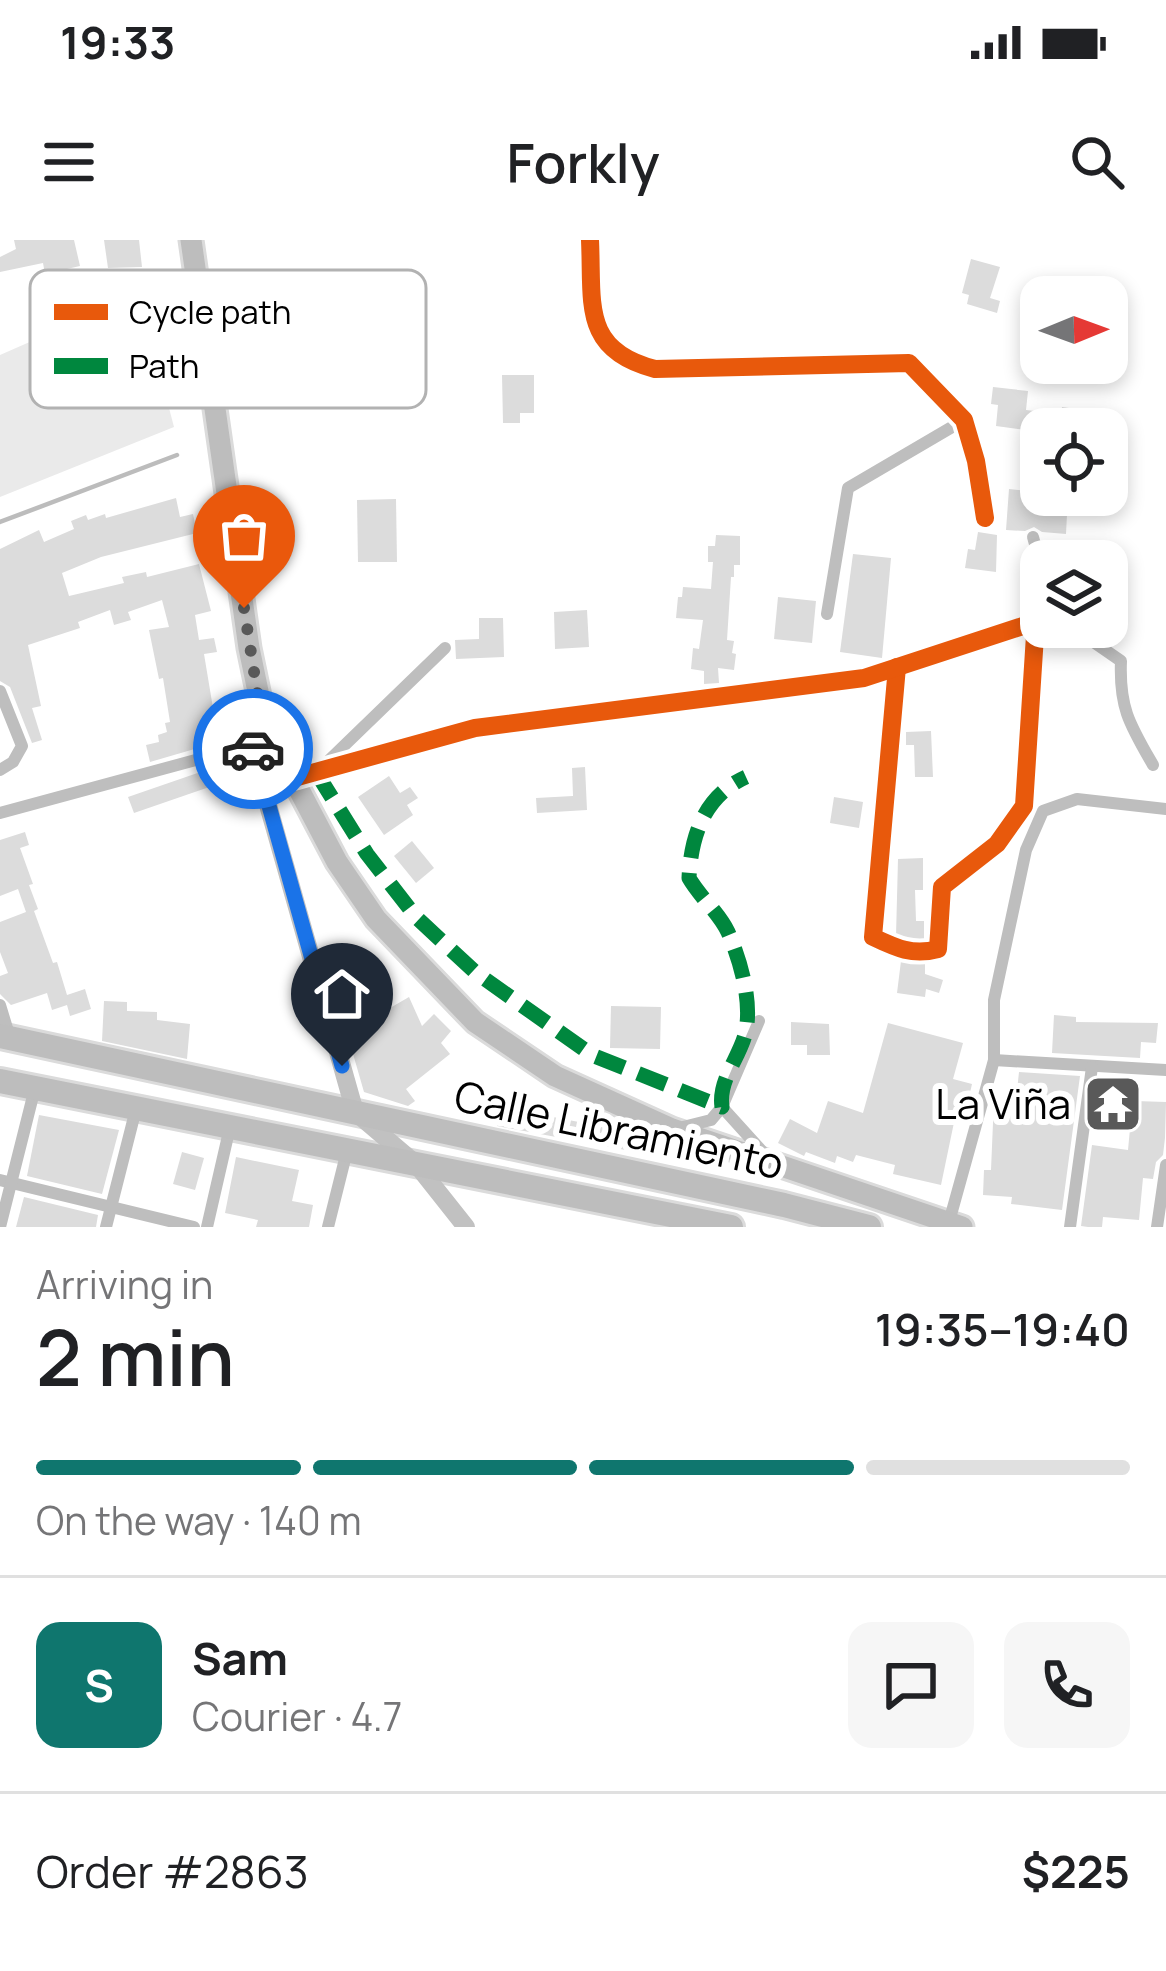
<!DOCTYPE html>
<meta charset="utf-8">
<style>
:root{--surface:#fff;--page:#f6f6f6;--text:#202124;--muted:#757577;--line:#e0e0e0;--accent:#0f766e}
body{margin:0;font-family:Manrope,sans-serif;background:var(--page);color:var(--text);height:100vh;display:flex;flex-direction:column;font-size:45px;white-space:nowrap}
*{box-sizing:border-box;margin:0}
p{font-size:39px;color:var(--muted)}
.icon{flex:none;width:66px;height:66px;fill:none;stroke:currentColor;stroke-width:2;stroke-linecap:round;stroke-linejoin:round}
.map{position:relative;height:987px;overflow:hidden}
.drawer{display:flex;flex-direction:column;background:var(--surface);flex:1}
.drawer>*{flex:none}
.needle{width:78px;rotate:89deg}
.tools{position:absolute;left:1020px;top:36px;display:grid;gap:24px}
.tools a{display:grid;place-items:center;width:108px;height:108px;border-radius:24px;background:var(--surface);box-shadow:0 6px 18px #0003;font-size:60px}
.pin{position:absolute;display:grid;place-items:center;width:102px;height:102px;color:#fff;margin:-123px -51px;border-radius:50% 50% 50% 0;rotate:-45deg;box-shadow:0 0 12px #0007}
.pin .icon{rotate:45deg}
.courier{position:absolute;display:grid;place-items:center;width:120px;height:120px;margin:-60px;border:9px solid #1a73e8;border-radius:50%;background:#fff;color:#222;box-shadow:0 3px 15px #0007}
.headline em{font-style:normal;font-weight:600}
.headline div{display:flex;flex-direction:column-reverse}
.headline{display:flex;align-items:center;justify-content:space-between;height:204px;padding:0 36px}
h1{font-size:78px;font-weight:600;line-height:90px}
.bar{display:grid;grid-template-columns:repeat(4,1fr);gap:18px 12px;align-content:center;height:144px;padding:0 36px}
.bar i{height:15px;border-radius:9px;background:var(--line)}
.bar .current{background:var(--accent)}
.bar p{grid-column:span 4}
.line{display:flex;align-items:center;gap:30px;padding:0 36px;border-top:3px solid var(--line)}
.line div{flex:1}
.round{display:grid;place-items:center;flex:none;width:126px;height:126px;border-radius:24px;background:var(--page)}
.status{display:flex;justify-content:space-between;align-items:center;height:84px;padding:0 60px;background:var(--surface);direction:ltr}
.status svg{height:33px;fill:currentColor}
header{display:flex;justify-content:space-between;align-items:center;height:156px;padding:0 36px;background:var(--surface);font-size:54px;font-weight:600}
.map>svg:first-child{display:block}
.green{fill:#eaeaea}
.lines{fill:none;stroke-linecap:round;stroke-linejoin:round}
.stream{stroke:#bcbcbc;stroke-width:4.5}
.building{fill:#dcdcdc}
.primary-casing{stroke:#dbdbdb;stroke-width:27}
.highway-casing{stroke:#dbdbdb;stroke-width:30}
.street{stroke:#bebebe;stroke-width:12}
.secondary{stroke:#c1c1c1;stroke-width:18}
.primary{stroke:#bdbdbd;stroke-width:21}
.highway{stroke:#bdbdbd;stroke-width:24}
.quiet{stroke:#00873e;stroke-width:15;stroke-dasharray:30 15;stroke-linecap:butt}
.cycleway-casing{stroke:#fff;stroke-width:26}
.cycleway{stroke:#e8590c;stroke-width:18}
.done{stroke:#595959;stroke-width:12;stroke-dasharray:0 21.6}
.route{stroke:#1a73e8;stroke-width:15}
.labels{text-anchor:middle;stroke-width:12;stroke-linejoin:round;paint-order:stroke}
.poi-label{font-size:42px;fill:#000;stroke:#fff;text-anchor:end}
.street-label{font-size:42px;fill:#000;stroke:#fff}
.key{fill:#fff;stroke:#b2b2b2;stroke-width:3}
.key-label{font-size:33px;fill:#000}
</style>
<div class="status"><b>19:33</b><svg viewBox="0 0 49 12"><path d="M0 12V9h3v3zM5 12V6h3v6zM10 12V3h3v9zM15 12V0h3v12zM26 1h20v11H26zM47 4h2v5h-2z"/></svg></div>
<header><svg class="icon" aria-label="menu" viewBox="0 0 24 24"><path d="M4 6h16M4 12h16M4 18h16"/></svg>Forkly<svg class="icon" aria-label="search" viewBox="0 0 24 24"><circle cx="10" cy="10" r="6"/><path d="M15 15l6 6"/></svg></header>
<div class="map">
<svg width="1166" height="987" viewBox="0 0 1166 987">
<rect width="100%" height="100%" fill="#fff"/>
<!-- green -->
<path class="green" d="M 139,54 L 174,187 L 0,257 L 0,115 Z"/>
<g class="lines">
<!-- stream -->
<path class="stream" d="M 0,282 L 177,215"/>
</g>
<!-- building -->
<g class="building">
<path d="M 14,0 L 74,0 L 80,26 L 45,34 L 43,23 L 0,32 L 0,17 L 16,9 Z"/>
<path d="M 104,0 L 139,0 L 142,27 L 108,28 Z"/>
<path d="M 971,19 L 1000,27 L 990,58 L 1000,61 L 997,73 L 967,64 L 969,55 L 962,53 Z"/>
<path d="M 502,135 L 534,135 L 534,173 L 520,173 L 520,183 L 503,183 Z"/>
<path d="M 993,147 L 1028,151 L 1026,170 L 1061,174 L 1062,167 L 1097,172 L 1095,189 L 1041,189 L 1041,219 L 1023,216 L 1026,190 L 996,186 L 998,165 L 991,164 Z"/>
<path d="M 1009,249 L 1068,255 L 1066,294 L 1042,292 L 1034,287 L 1025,291 L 1006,290 Z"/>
<path d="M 176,258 L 180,277 L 193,274 L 197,293 L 101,317 L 62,333 L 69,356 L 124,343 L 122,337 L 146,332 L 147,337 L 199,324 L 211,371 L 195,375 L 199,400 L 214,398 L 217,412 L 204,414 L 217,492 L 195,495 L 198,508 L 150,522 L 146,505 L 159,502 L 158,495 L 167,492 L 165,483 L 170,482 L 163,438 L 159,439 L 149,390 L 169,387 L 162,360 L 128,372 L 131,380 L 114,385 L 110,370 L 78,382 L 80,388 L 28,405 L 41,466 L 32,468 L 42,500 L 32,503 L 10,447 L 0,441 L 0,309 L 39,290 L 44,302 L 74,289 L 71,281 L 86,275 L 88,280 L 105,274 L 106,278 Z"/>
<path d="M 396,259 L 397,322 L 358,322 L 357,260 Z"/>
<path d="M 978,292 L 997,295 L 996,332 L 965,328 L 968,309 L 975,310 Z"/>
<path d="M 716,295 L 740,296 L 740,325 L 734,325 L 734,337 L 731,337 L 727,400 L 734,401 L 732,413 L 736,414 L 734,430 L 718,428 L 719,443 L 704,444 L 704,431 L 691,429 L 693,408 L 699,409 L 703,380 L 676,378 L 678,357 L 682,357 L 683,347 L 711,349 L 713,322 L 708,322 L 708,306 L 715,306 Z"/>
<path d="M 853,314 L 891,318 L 882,418 L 840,412 Z"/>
<path d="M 778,357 L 816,361 L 812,403 L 774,399 Z"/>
<path d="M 587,370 L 589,407 L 555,409 L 554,372 Z"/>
<path d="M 479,378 L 503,378 L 504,417 L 456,419 L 455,400 L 479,399 Z"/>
<path d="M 931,491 L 933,537 L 915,537 L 914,505 L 906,505 L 906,492 Z"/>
<path d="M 585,527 L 587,570 L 537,573 L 536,558 L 573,556 L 572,528 Z"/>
<path d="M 212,528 L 218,544 L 134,573 L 128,557 Z"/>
<path d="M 389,536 L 400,553 L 410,547 L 418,558 L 407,565 L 413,575 L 384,595 L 358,557 Z"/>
<path d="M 834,557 L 863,562 L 859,588 L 830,583 Z"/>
<path d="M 25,592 L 29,605 L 20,608 L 33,644 L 29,645 L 38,669 L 34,671 L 53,723 L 57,722 L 67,755 L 85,749 L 91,769 L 70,776 L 67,765 L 52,770 L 47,753 L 11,765 L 0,754 L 0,736 L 8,733 L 0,712 L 0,682 L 26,672 L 18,649 L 0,656 L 0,600 Z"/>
<path d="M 412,601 L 434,628 L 416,643 L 394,616 Z"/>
<path d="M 923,618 L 923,650 L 915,650 L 916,681 L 924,681 L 924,701 L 914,701 L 896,696 L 898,619 Z"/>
<path d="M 901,721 L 925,722 L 925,734 L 943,740 L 939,753 L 926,749 L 925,757 L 897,753 Z"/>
<path d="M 409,757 L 422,786 L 434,774 L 451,791 L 441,803 L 450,814 L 406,849 L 415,861 L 408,866 L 364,852 L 347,793 Z"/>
<path d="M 104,761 L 127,762 L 127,771 L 157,772 L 157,780 L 190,784 L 187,819 L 102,801 Z"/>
<path d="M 611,766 L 661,767 L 660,809 L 610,808 Z"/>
<path d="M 1054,775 L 1076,777 L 1076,782 L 1158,783 L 1156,803 L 1141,802 L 1140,818 L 1052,813 Z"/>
<path d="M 791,782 L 829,784 L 830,815 L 807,815 L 807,805 L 791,805 Z"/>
<path d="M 888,783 L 963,803 L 953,839 L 972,844 L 966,870 L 957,868 L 941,945 L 893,934 L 895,925 L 856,915 L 853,922 L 837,916 L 835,923 L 806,912 L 804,916 L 778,903 L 790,879 L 817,893 L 828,861 L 863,873 Z"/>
<path d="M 1019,832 L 1080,836 L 1062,970 L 1011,964 L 1012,957 L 983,955 L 984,930 L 991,930 L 994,859 L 1016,860 Z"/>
<path d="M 1101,837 L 1137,839 L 1135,861 L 1166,862 L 1165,898 L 1163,915 L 1156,922 L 1153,939 L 1143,938 L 1139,980 L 1103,977 L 1102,987 L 1088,987 L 1081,986 L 1092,905 L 1128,910 L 1131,878 L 1096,875 Z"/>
<path d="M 503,857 L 550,866 L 548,876 L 625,891 L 624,895 L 634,897 L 631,911 L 497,886 Z"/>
<path d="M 39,875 L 119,890 L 102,954 L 27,936 Z"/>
<path d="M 182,912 L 204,918 L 195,950 L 173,944 Z"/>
<path d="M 236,917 L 299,930 L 292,961 L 313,965 L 309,987 L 256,987 L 258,980 L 225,973 Z"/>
<path d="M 24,957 L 98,975 L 96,987 L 16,987 Z"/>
</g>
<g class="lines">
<defs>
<path id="primary" d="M 191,0 L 249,408 L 265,485 L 337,622 L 376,679 L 475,782 L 555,836 L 672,889 L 962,987"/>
<g id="highway">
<path d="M 0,796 L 784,965 L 869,987"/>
<path d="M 0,841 L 731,987"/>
</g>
</defs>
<!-- primary casing -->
<use href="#primary" class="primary-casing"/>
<!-- highway casing -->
<use href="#highway" class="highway-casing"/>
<!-- street -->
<g class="street">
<path d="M 590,0 C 593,63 581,110 655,129 L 909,123 L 964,180 L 976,221 L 985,278"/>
<path d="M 1033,297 L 1041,326"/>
<path d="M 827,374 L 848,248 L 964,180"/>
<path d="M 1072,387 L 1121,421 C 1119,468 1130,485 1153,525"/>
<path d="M 897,427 L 873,697 C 896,708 913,716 938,709 L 942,647 L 997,604 L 1024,566 L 1036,380"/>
<path d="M 0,451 L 22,506 L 13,522 L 0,530"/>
<path d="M 321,528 L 445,408"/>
<path d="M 292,539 L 475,488 L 864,438 L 1041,380"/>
<path d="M 0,573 L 251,505"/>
<path d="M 0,765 L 10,798"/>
<path d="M 994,820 L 1166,830"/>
<path d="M 722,867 L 769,919"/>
<path d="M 679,888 L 711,880 L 722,867 L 759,781"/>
<path d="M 0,940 L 194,987"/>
<path d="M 949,982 L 994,820 L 994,760 L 1026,610 L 1043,571 L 1077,559 L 1166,569"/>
<path d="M 0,987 L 35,848"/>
<path d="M 106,987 L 136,869"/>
<path d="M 207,987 L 230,887"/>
<path d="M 328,987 L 347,911"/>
<path d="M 1070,987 L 1092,827"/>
<path d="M 1157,987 L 1166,925"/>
</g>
<!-- secondary -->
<path class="secondary" d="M 271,499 L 251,505 L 355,872 L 416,924 L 466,987"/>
<!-- primary -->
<use href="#primary" class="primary"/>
<!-- highway -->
<use href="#highway" class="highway"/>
<!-- quiet -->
<path class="quiet" d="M 316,532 L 367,614 L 416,677 L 475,732 L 592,815 L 722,867 C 718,841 738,820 745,795 C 753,764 741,722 728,692 C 719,673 700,657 689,638 C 691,596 704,556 746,537"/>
<defs>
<g id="cycleway">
<path d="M 590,0 C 593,63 581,110 655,129 L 909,123 L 964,180 L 976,221 L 985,278"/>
<path d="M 897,427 L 873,697 C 896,708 913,716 938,709 L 942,647 L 997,604 L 1024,566 L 1036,380"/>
<path d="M 290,539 L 475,488 L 864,438 L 1041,380"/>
</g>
</defs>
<!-- cycleway casing -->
<use href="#cycleway" class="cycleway-casing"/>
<!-- cycleway -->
<use href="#cycleway" class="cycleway"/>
</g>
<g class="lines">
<!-- done -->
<path class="done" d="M 244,368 L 258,457 L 271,500 L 251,505 L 253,509"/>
<!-- route -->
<path class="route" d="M 253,509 L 342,826"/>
</g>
<!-- icons -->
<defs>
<symbol id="temple-square" viewBox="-11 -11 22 22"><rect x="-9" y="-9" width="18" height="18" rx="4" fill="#595959" stroke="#fff"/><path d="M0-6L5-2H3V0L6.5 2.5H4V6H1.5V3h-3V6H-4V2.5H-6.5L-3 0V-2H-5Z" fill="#fff"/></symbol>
</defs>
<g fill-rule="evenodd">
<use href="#temple-square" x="1080" y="831" width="66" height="66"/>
</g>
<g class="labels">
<!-- poi labels -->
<g class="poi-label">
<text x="1071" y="879">La Viña</text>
</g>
<!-- street labels -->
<g class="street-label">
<text transform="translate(619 890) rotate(12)" y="15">Calle Libramiento</text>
</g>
</g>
<!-- legend -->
<rect x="30" y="30" width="396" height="138" rx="18" class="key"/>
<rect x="54" y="64" width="54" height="16" fill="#e8590c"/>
<rect x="54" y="118" width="54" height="16" fill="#00873e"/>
<g class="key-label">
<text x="129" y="84">Cycle path</text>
<text x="129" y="138">Path</text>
</g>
</svg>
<div class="tools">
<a><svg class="needle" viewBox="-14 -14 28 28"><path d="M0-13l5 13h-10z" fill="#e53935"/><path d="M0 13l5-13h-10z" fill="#757577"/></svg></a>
<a><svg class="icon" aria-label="locate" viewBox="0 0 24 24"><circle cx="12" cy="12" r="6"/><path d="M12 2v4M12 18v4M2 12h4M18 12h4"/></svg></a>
<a><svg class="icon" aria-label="layers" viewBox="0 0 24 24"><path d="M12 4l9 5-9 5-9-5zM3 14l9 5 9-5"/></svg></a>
</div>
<div class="pin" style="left:244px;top:368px;background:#ea580c"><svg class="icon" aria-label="bag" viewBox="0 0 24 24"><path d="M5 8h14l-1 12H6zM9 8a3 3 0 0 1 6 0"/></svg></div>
<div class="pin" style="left:342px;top:826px;background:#1f2937"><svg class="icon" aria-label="home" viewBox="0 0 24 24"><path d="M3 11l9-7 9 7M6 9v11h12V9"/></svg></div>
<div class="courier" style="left:253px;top:509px"><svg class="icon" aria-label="car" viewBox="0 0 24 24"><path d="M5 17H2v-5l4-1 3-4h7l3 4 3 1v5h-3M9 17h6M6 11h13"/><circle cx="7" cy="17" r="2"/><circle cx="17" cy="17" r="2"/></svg></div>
</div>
<section class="drawer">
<div class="headline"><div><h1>2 min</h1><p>Arriving in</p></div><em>19:35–19:40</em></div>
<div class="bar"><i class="current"></i><i class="current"></i><i class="current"></i><i></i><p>On the way · 140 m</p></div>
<div class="line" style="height:216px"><b class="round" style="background:var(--accent);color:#fff">S</b><div><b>Sam</b><p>Courier · 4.7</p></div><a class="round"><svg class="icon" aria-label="chat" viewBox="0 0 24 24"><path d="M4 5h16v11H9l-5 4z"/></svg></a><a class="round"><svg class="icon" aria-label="phone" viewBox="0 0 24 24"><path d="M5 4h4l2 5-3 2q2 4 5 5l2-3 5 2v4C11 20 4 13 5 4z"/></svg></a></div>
<div class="line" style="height:156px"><div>Order #2863</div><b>$225</b></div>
</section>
